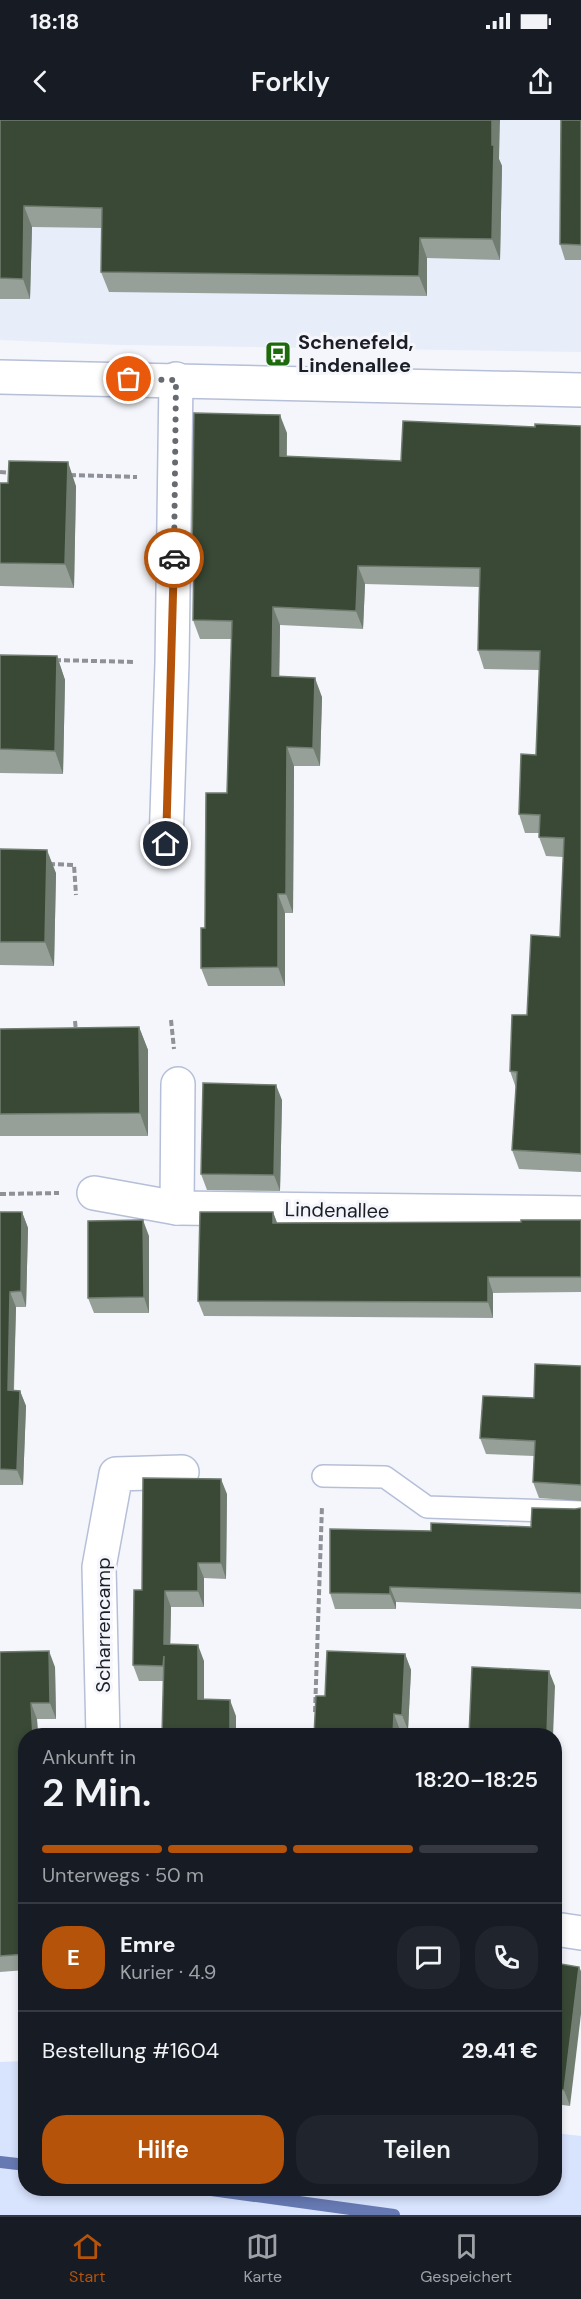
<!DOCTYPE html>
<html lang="de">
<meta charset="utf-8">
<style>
:root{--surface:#171b24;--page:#20242c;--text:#f1f3f6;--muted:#9ea1a6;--line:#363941;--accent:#b45309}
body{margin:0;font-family:"DM Sans",sans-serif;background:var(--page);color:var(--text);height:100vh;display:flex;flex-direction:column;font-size:22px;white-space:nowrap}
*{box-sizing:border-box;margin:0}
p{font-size:20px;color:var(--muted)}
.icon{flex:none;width:33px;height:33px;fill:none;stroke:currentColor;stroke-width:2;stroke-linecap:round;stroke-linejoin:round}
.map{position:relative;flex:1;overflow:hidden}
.drawer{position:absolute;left:18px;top:1608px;width:544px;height:468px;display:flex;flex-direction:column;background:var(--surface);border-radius:24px;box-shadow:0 3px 9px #0003}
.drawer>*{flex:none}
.pin{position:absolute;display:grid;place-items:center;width:51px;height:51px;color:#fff;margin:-26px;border:3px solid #fff;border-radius:50%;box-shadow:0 2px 6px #0007}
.courier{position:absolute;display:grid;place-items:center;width:60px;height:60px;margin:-30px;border:4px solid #b45309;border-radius:50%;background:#fff;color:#222;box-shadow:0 2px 8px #0007}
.overview em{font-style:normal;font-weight:600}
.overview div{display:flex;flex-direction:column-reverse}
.overview{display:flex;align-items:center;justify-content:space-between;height:102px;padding:0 24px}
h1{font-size:39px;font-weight:600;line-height:45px}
.bar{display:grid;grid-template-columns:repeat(4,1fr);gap:9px 6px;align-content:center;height:72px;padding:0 24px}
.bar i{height:8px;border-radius:4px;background:var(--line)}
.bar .on{background:var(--accent)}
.bar p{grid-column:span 4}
.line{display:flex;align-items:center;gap:15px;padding:0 24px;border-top:2px solid var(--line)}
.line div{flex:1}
.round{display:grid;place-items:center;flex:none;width:63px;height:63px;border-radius:24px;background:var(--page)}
.primary-button{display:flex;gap:12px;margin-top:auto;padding:12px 24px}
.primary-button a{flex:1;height:69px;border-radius:24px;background:var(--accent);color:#fff;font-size:24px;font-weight:600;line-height:69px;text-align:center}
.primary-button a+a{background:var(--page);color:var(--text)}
.status{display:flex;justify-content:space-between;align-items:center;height:42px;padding:0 30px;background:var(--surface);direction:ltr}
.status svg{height:16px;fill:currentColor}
header{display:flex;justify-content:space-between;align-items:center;height:78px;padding:0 24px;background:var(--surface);font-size:27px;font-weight:600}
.menu{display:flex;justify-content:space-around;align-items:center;height:84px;border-top:2px solid var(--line);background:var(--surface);font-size:16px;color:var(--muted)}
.menu a{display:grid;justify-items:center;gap:3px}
.menu .on{color:var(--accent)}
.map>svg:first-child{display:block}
.built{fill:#e8edfa}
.green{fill:#d8e3fe}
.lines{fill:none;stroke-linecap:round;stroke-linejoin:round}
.stream{stroke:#6679b2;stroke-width:12}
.lane-casing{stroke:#b6bfd8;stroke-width:24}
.street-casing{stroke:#b6bfd8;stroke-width:36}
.secondary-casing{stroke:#b6bfd8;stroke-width:36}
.path{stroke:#8f9198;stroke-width:4;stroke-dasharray:6 3;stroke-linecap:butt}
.lane{stroke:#fff;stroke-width:21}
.street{stroke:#fff;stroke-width:33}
.secondary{stroke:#fff;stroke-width:33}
.wall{fill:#96a098}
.shaded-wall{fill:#717d71}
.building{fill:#394936;stroke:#717d71;stroke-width:1.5}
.done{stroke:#676a71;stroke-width:6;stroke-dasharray:0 10.8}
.route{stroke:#b45309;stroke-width:8}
.labels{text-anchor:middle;stroke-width:6;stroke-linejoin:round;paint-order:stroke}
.poi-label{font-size:20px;font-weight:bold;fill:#1b1e27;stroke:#f4f6fb;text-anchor:start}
.street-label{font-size:20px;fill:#1b1e27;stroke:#f4f6fb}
</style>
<div class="status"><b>18:18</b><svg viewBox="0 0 49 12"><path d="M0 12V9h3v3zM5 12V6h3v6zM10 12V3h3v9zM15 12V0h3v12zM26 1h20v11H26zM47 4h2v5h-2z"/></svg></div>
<header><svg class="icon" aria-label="back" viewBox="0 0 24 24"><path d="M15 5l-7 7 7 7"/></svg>Forkly<svg class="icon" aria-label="share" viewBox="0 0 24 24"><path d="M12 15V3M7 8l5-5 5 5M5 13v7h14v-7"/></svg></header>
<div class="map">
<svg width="581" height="2095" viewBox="0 0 581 2095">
<rect width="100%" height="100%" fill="#f4f6fb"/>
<!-- built -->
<path class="built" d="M 0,0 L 581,0 L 581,232 L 119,225 L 0,220 Z"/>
<!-- green -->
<path class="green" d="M 25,1941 L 26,2068 L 555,2068 L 555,2013 L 581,2016 L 581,2095 L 0,2095 L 0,1942 Z"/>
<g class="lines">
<!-- stream -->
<g class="stream">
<path d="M 0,2042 L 26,2045"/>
<path d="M 197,2068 L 394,2095"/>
</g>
<defs>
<path id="lane" d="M 323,1356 L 385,1357 L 427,1387 L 581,1392"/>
<g id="street">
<path d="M 166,724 L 172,543 L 176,259"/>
<path d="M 94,1073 L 177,1088 L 581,1093"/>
<path d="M 177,1088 L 178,964"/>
<path d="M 103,1616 L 99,1447 L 116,1354 L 182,1352"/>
<path d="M 555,1809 L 581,1813"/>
</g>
<path id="secondary" d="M 0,257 L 581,270"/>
</defs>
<!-- lane casing -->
<use href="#lane" class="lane-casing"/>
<!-- street casing -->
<use href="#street" class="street-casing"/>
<!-- secondary casing -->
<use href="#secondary" class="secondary-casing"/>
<!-- path -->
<g class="path">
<path d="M 0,352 L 11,353"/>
<path d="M 70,355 L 137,357"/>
<path d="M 55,540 L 134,542"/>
<path d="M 49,744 L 74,745 L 76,775"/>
<path d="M 171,900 L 174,929"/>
<path d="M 75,901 L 76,911"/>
<path d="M 0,1074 L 59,1073"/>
<path d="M 315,1592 L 322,1386"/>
</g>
<!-- lane -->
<use href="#lane" class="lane"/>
<!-- street -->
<use href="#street" class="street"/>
<!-- secondary -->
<use href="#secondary" class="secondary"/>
</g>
<!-- wall -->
<g class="wall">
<path d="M 0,0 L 499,39 L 502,46 L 500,140 L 427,138 L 427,176 L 109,172 L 101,152 L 102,108 L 32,107 L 30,179 L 0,179 Z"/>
<path d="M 581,0 L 581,140 L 565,140 L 560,124 Z"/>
<path d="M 581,306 L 581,1052 L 519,1049 L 512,1030 L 516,968 L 510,951 L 527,895 L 560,817 L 563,737 L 546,736 L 539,717 L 539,713 L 525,713 L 519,694 L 536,635 L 540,550 L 484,549 L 478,530 L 479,467 L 365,464 L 363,509 L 280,505 L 279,557 L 322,577 L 320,646 L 294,646 L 293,793 L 285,793 L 285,866 L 208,866 L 201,848 L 205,808 L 227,673 L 232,519 L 200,519 L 193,500 L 194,440 L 192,433 L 287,313 L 287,337 L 401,341 L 535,307 Z"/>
<path d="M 0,363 L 76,366 L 74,468 L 0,466 Z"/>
<path d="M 0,535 L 57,536 L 65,560 L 63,654 L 0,653 Z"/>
<path d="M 0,729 L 56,753 L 54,846 L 0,845 Z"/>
<path d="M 139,907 L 148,930 L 148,1016 L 0,1016 L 0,909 Z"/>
<path d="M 282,980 L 280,1071 L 207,1070 L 201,1054 Z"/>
<path d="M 0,1092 L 22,1092 L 28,1108 L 26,1187 L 16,1187 L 14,1271 L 20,1271 L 26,1286 L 23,1365 L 0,1365 Z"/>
<path d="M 273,1092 L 277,1103 L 521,1102 L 581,1100 L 581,1172 L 493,1173 L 493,1198 L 204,1196 L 198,1181 Z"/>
<path d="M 149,1116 L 149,1193 L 94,1193 L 88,1178 Z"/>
<path d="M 581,1246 L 581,1381 L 539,1378 L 533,1362 L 534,1336 L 486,1334 L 480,1318 L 534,1278 Z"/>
<path d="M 227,1374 L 226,1459 L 204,1458 L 204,1487 L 171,1487 L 170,1524 L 204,1541 L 204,1580 L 236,1596 L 163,1561 L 139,1561 L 133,1545 L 142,1470 Z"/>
<path d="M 581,1388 L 581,1489 L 396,1482 L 396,1489 L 335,1489 L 330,1473 L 431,1411 L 531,1407 Z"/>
<path d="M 0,1532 L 55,1547 L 56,1599 L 37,1599 L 38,1616 L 26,1616 L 26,1850 L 0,1852 Z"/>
<path d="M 405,1534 L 411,1550 L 408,1610 L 400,1610 L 325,1576 Z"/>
<path d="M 555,1843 L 570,1986 L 555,1984 Z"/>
</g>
<!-- shaded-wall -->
<g class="shaded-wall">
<path d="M 492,0 L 500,0 L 499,39 L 502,46 L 500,140 L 492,119 Z"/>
<path d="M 24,86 L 32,107 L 30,179 L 23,159 Z"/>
<path d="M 420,118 L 427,138 L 427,176 L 419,156 Z"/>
<path d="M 280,295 L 287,313 L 286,355 L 280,336 Z"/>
<path d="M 68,342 L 76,366 L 74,468 L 65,444 Z"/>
<path d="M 358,446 L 365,464 L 363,509 L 356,491 Z"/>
<path d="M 273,487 L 280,505 L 279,575 L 272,556 Z"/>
<path d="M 57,536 L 65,560 L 63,654 L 55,631 Z"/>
<path d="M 315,558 L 322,577 L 320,646 L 313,628 Z"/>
<path d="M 287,627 L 294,646 L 293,793 L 286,774 Z"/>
<path d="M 47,730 L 56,753 L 54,846 L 45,822 Z"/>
<path d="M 278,774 L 285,793 L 285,866 L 278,847 Z"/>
<path d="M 139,907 L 148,930 L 148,1016 L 140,993 Z"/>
<path d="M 276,965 L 282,980 L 280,1071 L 274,1055 Z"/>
<path d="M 22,1092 L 28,1108 L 26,1187 L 21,1171 Z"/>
<path d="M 273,1092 L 279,1108 L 273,1103 Z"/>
<path d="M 143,1100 L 149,1116 L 149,1193 L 144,1177 Z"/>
<path d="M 488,1157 L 493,1173 L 493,1198 L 488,1182 Z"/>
<path d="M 10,1172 L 16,1187 L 13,1286 L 8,1270 Z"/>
<path d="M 20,1271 L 26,1286 L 23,1365 L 17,1350 Z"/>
<path d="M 221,1359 L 227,1374 L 226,1459 L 221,1443 Z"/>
<path d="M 198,1443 L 204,1458 L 204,1487 L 198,1471 Z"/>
<path d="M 390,1467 L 396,1482 L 396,1489 L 390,1474 Z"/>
<path d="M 165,1471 L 171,1487 L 170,1540 L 164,1524 Z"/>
<path d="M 198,1525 L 204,1541 L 204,1595 L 198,1579 Z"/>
<path d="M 49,1531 L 55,1547 L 56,1599 L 50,1583 Z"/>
<path d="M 405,1534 L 411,1550 L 408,1610 L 402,1595 Z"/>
<path d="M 549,1551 L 555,1566 L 553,1616 L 547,1616 Z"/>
<path d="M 230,1580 L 236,1596 L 236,1616 L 230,1616 Z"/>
<path d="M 31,1583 L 37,1599 L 38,1616 L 33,1616 Z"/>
<path d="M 394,1594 L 400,1610 L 400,1616 L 393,1616 Z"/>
<path d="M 579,1847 L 581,1851 L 581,1894 L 570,1986 L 564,1970 Z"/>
</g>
<!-- building -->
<g class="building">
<path d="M 0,0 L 492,0 L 492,25 L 494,25 L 492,119 L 420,118 L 419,156 L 101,152 L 102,88 L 24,86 L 23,159 L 0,158 Z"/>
<path d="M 561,0 L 581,0 L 581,125 L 560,124 Z"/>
<path d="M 194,293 L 280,295 L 280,336 L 401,341 L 403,301 L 535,307 L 535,304 L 581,306 L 581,1034 L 512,1030 L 517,952 L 510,951 L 512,895 L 527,895 L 531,815 L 560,817 L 564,718 L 539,717 L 540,695 L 519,694 L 521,634 L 536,635 L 540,531 L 478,530 L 480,448 L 358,446 L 356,491 L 273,487 L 272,556 L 315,558 L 313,628 L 287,627 L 286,774 L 278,774 L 278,847 L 201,848 L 201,808 L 205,808 L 206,673 L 227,673 L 232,501 L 193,500 L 194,433 L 192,433 Z"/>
<path d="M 9,341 L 68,342 L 65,444 L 0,443 L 0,363 L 8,363 Z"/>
<path d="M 0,535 L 57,536 L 55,631 L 0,629 Z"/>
<path d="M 0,729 L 47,730 L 45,822 L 0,822 Z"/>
<path d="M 139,907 L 140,993 L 0,994 L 0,909 Z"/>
<path d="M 203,963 L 276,965 L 274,1055 L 201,1054 Z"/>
<path d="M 0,1092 L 22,1092 L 21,1171 L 10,1172 L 8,1270 L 20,1271 L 17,1350 L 0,1349 Z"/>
<path d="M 200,1092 L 273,1092 L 273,1103 L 521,1102 L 521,1100 L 581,1100 L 581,1157 L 488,1157 L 488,1182 L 198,1181 Z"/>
<path d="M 143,1100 L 144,1177 L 88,1178 L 88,1101 Z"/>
<path d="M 535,1244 L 581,1246 L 581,1365 L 533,1362 L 535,1321 L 480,1318 L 483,1276 L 534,1278 Z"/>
<path d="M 143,1358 L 221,1359 L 221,1443 L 198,1443 L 198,1471 L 165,1471 L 164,1524 L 198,1525 L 198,1579 L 230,1580 L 230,1616 L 162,1616 L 164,1536 L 163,1546 L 133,1545 L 134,1470 L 142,1470 Z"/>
<path d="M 532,1388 L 575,1389 L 581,1388 L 581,1473 L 390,1467 L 390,1474 L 330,1473 L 330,1409 L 431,1411 L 431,1403 L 531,1407 Z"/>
<path d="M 49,1531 L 50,1583 L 31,1583 L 33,1616 L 26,1616 L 26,1834 L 0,1836 L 0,1532 Z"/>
<path d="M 327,1531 L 405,1534 L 402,1595 L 394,1594 L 393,1616 L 314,1616 L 316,1576 L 325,1576 Z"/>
<path d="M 472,1547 L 549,1551 L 547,1616 L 469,1616 Z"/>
<path d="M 555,1843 L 579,1847 L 564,1970 L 555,1969 Z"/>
</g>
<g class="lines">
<!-- done -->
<path class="done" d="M 129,259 L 176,260 L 174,438"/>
<!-- route -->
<path class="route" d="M 166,724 L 174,438"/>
</g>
<!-- icons -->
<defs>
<symbol id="bus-square" viewBox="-11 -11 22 22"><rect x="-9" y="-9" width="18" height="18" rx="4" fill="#1c6a0b" stroke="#f4f6fb"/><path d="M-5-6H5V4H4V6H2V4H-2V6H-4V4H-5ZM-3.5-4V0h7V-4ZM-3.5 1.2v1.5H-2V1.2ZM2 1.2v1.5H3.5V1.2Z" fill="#fff"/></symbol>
</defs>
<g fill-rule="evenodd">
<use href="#bus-square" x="263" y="219" width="30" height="30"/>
</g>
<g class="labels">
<!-- poi labels -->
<g class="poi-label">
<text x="298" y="229">Schenefeld,<tspan x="298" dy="23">Lindenallee</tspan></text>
</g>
<!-- street labels -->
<g class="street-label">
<text transform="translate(337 1090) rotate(1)" y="7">Lindenallee</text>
<text transform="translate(103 1505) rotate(-90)" y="7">Scharrencamp</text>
</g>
</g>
</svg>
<div class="pin" style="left:129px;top:259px;background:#ea580c"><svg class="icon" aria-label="bag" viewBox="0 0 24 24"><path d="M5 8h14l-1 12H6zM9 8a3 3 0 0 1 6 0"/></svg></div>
<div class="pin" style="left:166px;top:724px;background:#1f2937"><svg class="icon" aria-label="home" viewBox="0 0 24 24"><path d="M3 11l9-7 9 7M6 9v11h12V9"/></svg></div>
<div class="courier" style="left:174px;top:438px"><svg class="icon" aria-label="car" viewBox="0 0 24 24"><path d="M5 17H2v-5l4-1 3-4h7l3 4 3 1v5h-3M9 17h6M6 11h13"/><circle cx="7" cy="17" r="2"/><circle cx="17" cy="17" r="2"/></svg></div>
<section class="drawer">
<div class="overview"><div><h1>2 Min.</h1><p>Ankunft in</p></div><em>18:20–18:25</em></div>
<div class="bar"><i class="on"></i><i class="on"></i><i class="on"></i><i></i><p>Unterwegs · 50 m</p></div>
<div class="line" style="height:108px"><b class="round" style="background:var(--accent);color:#fff">E</b><div><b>Emre</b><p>Kurier · 4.9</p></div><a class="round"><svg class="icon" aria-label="chat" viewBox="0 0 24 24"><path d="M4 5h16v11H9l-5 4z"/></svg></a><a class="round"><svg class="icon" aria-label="phone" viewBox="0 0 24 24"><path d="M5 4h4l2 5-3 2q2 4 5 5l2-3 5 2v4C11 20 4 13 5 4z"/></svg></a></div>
<div class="line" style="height:78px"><div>Bestellung #1604</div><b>29.41 €</b></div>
<div class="primary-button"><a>Hilfe</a><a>Teilen</a></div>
</section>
</div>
<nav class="menu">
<a class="on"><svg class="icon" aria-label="home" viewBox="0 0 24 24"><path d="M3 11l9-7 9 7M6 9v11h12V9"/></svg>Start</a>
<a><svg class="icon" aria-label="map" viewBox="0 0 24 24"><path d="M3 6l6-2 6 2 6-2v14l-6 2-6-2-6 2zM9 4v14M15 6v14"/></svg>Karte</a>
<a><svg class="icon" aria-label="saved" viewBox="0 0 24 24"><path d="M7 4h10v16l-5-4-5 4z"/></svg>Gespeichert</a>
</nav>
